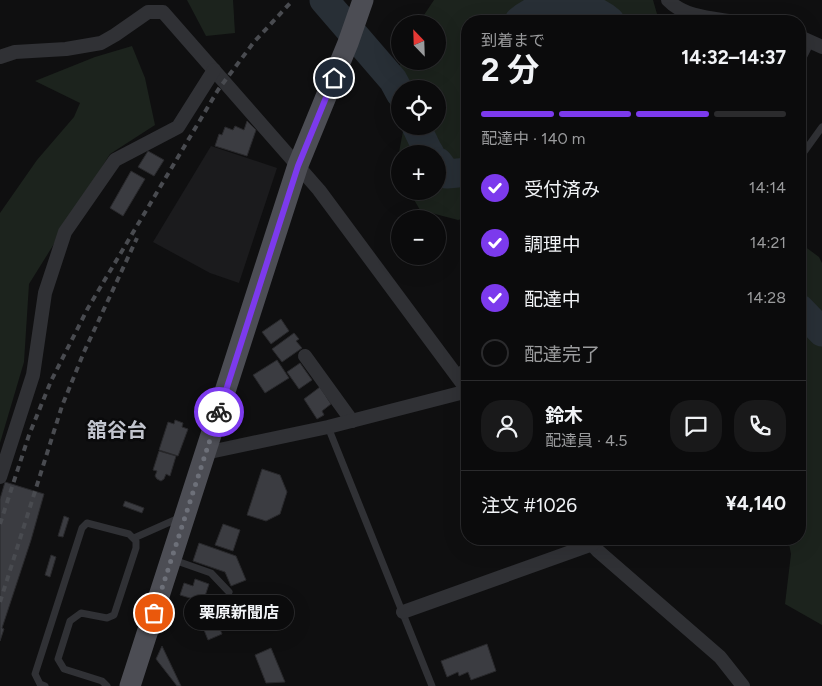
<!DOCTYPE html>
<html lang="ja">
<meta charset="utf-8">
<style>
:root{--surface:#0b0b0c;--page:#19191a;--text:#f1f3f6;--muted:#9a9b9d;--line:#2b2b2d;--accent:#7c3aed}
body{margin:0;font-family:Figtree,"Noto Sans JP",sans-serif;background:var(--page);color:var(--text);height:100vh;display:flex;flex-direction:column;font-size:19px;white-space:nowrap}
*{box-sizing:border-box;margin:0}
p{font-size:16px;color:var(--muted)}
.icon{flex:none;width:28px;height:28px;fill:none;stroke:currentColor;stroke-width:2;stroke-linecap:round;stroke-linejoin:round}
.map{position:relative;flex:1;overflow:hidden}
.drawer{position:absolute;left:461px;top:15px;width:345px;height:530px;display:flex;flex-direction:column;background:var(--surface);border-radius:20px;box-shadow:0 5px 20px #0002,0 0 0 1px var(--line)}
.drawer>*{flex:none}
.needle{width:32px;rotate:337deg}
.buttons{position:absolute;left:391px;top:15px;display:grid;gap:10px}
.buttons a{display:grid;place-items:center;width:55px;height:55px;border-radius:50%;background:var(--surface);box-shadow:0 5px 20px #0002,0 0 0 1px var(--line);font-size:25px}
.pin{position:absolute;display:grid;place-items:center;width:42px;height:42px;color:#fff;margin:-21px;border:2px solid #fff;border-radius:50%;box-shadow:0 1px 5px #0007}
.courier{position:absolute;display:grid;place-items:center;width:50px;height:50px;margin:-25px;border:4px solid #7c3aed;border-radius:50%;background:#fff;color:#222;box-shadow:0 1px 6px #0007}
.bubble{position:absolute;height:35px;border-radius:18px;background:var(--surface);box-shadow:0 5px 20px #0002,0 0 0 1px var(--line);font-size:16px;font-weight:700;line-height:35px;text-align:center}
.head em{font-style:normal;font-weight:700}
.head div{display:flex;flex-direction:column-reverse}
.head{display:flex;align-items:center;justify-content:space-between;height:85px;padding:0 20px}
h1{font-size:32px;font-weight:700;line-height:38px}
.bar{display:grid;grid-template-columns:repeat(4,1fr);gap:8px 5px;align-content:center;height:60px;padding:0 20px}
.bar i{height:6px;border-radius:4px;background:var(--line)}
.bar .current{background:var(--accent)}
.bar p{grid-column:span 4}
.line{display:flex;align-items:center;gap:12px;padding:0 20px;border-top:1px solid var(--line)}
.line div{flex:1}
.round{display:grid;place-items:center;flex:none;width:52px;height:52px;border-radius:20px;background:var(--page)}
ol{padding:0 20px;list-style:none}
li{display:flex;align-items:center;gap:15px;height:55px}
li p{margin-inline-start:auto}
li .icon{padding:5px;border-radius:50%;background:var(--accent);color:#fff;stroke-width:4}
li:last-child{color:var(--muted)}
li i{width:28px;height:28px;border:2px solid var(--line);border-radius:50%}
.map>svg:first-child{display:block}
.built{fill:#1b1b1d}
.green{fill:#1c231d}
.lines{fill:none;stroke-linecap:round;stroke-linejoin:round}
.river{stroke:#282f36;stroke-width:29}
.building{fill:#3b3c41;stroke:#29292c}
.service{stroke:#303135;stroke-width:7}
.minor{stroke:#303135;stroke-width:14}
.primary{stroke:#4c4d54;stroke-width:21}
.rail{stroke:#494b50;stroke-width:4;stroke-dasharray:6 5;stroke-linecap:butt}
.done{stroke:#6d7079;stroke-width:5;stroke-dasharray:0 9}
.route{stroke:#7c3aed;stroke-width:6}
.labels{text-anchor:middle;stroke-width:5;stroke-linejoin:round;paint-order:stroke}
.neighbourhood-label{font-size:20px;font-weight:bold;fill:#c1c4cd;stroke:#0a0a0b}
</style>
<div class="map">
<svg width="822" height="686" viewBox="0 0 822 686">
<rect width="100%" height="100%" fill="#0f0f10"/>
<!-- built -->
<path class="built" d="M 211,146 L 277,168 L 239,283 L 210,273 L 153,242 Z"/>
<!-- green -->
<g class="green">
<path d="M 187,0 L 233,0 L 235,33 L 206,36 Z"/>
<path d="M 434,0 L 653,0 L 659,21 L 468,21 L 468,217 L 458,220 L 420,210 L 409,191 L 438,191 L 438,154 L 400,154 L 400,175 L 396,168 L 404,126 L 438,126 L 438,89 L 400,89 L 400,118 L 388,101 L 401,61 L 438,61 L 438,24 L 418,24 Z"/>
<path d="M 132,46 L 145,78 L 155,125 L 110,154 L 29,284 L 24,362 L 0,443 L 0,213 L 37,160 L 74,117 L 80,103 L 35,81 L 95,57 Z"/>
<path d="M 800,243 L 819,257 L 822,263 L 822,625 L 785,604 L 791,554 L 788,539 L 800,539 Z"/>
</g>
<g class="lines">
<!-- river -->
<g class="river">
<path d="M 324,0 L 393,80 L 400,93"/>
<path d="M 519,21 C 543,0 585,0 610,21"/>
<path d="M 416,126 L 427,149 L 430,154"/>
<path d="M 438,162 L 447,174 L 468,172"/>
<path d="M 800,309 L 822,332"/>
</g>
</g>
<!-- building -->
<g class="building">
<path d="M 247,121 L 256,130 L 247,156 L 215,146 L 219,134 L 222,135 L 225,127 L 233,130 L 235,126 L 244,130 Z"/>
<path d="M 148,151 L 164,160 L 154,176 L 138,167 Z"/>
<path d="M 131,171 L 145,179 L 123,216 L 110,208 Z"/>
<path d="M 281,319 L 289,331 L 271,344 L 262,332 Z"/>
<path d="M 294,333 L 299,339 L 296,341 L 302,348 L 282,362 L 272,349 Z"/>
<path d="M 277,360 L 289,378 L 265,393 L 253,375 Z"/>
<path d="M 300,363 L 312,380 L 299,389 L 287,372 Z"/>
<path d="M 320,387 L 331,404 L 322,411 L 324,415 L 317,419 L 304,399 Z"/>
<path d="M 175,420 L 183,423 L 182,427 L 188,429 L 178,456 L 159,450 L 168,422 L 174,424 Z"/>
<path d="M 159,451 L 176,456 L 170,476 L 166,474 L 164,479 L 161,481 L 157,479 L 155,476 L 157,471 L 153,470 Z"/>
<path d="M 262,469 L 280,475 L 287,492 L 280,514 L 266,521 L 247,515 Z"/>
<path d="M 5,482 L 44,494 L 31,540 L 2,628 L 4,629 L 0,641 L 0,499 Z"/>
<path d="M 125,501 L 144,508 L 142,513 L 123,506 Z"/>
<path d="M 64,516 L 69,518 L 63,537 L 58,536 Z"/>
<path d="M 223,524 L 240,530 L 233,551 L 215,545 Z"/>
<path d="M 199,543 L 236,556 L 246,580 L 231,586 L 225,572 L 193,561 Z"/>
<path d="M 51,555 L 56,557 L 50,577 L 45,575 Z"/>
<path d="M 195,579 L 209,584 L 203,602 L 180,595 L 184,583 L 193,586 Z"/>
<path d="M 211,608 L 222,634 L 208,640 L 198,615 Z"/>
<path d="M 487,644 L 496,671 L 471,680 L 468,672 L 459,676 L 458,672 L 447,677 L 441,661 Z"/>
<path d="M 162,646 L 181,686 L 177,686 L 156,659 Z"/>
<path d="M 271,648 L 285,682 L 266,683 L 255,655 Z"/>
</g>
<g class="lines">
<!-- service -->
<g class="service">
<path d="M 800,64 L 811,42"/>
<path d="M 804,152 L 822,127"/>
<path d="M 456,374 L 468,363"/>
<path d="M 328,427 L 432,686"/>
<path d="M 134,538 L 179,518"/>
<path d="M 174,560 L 211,573 L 229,592"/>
<path d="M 45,686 L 40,684 L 35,674 L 82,528 L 87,523 L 129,534 L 136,541 L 136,548 L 114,615 L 107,618 L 81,613 L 70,621 L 58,659 L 64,669 L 102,681 L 107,686"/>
</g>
<!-- minor -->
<g class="minor">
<path d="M 668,0 C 683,16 708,18 729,21"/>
<path d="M 800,37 L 822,47"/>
<path d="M 0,57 L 15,52 L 66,49 L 101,43 L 115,35 L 148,12 L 163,12 L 319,190 L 468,391"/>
<path d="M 305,356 L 352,421"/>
<path d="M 205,453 L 328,427 L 468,391"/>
<path d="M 0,477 L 33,375 L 45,293 L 65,232 L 115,160 L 178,127 L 214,70"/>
<path d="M 587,539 L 598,551 L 720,657 L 743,686"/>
<path d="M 403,612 L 593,544"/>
</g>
<!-- primary -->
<path class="primary" d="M 130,686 L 298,165 L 348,43 L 363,0"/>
<!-- rail -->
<g class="rail">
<path d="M 0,524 L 29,435 L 51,381 L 88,308 L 218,90 L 254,42 L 293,0"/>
<path d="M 0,602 L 62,406 L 84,352 L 137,238"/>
</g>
</g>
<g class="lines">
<!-- done -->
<path class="done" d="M 154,613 L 219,412"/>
<!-- route -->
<path class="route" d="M 219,412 L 298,166 L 334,78"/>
</g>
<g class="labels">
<!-- neighbourhood labels -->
<g class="neighbourhood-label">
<text x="117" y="437">舘谷台</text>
</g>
</g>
</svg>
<div class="buttons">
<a><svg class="needle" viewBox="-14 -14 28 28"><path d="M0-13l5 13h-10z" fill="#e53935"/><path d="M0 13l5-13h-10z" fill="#9a9b9d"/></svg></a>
<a><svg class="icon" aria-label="locate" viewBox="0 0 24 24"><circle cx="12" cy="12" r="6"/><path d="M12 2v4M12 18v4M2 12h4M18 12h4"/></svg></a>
<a>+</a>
<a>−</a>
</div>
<div class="pin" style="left:154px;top:613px;background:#ea580c"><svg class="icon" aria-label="bag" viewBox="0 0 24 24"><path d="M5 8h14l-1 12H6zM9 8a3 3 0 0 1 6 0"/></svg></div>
<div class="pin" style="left:334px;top:78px;background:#1f2937"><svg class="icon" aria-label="home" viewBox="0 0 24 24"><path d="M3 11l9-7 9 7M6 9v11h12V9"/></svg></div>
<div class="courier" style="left:219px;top:412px"><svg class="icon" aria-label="bike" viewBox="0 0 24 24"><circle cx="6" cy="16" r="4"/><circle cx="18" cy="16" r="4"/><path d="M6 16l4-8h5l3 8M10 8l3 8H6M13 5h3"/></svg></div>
<div class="bubble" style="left:184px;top:595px;width:110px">栗原新聞店</div>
<section class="drawer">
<div class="head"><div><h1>2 分</h1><p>到着まで</p></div><em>14:32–14:37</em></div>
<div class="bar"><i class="current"></i><i class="current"></i><i class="current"></i><i></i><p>配達中 · 140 m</p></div>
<ol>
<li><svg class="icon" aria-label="check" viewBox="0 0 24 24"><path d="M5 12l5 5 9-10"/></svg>受付済み<p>14:14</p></li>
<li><svg class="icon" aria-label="check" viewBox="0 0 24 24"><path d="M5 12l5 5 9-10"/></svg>調理中<p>14:21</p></li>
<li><svg class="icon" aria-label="check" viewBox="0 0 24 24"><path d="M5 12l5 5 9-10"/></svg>配達中<p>14:28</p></li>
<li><i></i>配達完了</li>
</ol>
<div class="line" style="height:90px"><a class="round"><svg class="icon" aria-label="person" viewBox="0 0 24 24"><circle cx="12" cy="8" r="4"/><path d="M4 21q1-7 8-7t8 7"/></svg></a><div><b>鈴木</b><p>配達員 · 4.5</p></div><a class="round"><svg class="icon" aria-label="chat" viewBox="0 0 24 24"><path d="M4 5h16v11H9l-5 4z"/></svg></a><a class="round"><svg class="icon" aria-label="phone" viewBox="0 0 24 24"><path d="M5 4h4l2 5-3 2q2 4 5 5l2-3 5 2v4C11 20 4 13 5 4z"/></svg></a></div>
<div class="line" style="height:65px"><div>注文 #1026</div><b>¥4,140</b></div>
</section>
</div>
